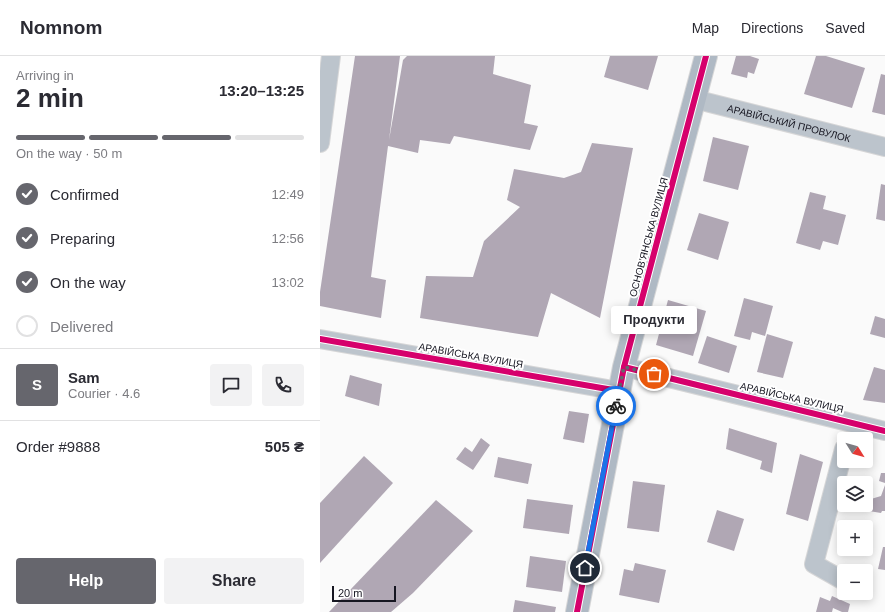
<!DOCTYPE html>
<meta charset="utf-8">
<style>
:root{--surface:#fff;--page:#f2f2f3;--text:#2b2b33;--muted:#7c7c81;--line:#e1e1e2;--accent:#66666d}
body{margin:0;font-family:Helvetica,sans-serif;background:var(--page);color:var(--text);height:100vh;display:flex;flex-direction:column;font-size:15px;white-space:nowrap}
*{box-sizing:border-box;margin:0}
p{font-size:13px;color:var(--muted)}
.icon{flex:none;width:22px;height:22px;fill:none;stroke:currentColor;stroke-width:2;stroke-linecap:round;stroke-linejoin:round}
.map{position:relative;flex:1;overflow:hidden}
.drawer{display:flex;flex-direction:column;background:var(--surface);width:320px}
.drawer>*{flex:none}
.needle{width:26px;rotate:127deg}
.fabs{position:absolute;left:517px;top:376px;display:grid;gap:8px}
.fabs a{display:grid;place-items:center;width:36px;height:36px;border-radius:4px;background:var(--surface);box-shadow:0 2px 10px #0003;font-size:20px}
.scale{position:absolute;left:12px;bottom:10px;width:64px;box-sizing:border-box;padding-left:4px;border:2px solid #161621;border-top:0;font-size:11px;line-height:14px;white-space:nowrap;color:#161621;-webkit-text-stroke:3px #fff;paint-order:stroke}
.pin{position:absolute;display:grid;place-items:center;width:34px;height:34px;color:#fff;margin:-17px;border:2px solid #fff;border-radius:50%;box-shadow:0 1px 4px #0007}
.courier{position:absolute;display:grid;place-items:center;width:40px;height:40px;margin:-20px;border:3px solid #1a73e8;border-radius:50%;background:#fff;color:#222;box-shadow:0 1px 5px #0007}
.bubble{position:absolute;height:28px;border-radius:4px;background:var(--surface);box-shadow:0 2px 10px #0003;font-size:13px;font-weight:700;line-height:28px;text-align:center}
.overview em{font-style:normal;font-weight:700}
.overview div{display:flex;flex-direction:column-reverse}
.overview{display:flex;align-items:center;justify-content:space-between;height:68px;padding:0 16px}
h1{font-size:26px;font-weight:700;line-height:30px}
.bar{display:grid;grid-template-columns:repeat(4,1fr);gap:6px 4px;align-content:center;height:48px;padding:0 16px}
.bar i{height:5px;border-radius:3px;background:var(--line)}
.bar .current{background:var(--accent)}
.bar p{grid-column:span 4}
.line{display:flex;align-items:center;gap:10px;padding:0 16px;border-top:1px solid var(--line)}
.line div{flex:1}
.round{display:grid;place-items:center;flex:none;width:42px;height:42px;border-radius:4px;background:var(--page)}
ol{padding:0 16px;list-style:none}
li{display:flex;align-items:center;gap:12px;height:44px}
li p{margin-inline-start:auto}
li .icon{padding:4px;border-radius:50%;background:var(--accent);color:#fff;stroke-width:4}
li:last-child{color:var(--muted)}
li i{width:22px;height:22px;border:2px solid var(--line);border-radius:50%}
.button{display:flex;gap:8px;margin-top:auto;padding:8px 16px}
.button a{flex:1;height:46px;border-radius:4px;background:var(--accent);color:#fff;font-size:16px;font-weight:700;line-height:46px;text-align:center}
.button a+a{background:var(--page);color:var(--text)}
header{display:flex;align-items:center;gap:24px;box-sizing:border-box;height:56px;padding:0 20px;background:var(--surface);border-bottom:1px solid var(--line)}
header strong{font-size:19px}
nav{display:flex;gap:22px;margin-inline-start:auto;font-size:14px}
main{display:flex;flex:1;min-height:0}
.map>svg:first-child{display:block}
.water{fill:url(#water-waves)}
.building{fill:#b0a7b4}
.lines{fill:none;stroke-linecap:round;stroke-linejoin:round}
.street-casing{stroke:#d6d6d7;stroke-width:20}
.secondary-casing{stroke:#d6d6d7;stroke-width:24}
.street{stroke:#bcc4cc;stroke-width:18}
.secondary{stroke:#afb9c4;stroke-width:22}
.cycleway-casing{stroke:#fff;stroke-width:8}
.cycleway{stroke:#d6006c;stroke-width:6}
.done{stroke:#66666d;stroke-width:4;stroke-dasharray:0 7.2}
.route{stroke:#1a73e8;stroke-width:5}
.labels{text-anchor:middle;stroke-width:4;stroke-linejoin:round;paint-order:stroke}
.street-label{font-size:10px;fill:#161621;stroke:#fff}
</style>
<header>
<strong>Nomnom</strong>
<nav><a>Map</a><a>Directions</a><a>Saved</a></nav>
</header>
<main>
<section class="drawer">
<div class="overview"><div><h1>2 min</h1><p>Arriving in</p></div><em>13:20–13:25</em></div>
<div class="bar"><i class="current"></i><i class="current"></i><i class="current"></i><i></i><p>On the way · 50 m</p></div>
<ol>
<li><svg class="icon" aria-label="check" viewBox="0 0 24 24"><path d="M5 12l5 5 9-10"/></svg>Confirmed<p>12:49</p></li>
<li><svg class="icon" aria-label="check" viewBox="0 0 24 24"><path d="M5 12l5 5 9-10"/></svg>Preparing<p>12:56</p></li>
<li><svg class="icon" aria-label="check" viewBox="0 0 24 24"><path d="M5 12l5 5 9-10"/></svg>On the way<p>13:02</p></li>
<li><i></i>Delivered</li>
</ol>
<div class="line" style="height:72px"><b class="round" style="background:var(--accent);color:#fff">S</b><div><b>Sam</b><p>Courier · 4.6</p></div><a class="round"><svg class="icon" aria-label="chat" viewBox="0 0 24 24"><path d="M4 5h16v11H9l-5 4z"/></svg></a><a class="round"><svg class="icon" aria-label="phone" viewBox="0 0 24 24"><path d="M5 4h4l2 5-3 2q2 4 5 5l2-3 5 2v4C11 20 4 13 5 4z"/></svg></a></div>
<div class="line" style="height:52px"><div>Order #9888</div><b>505 ₴</b></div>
<div class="button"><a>Help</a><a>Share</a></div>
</section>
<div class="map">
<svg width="565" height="556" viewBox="0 0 565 556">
<defs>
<pattern id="water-waves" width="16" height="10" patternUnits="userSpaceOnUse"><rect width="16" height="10" fill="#7bd3e6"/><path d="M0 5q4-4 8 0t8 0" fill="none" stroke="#6ab4c5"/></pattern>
</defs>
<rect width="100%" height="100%" fill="#fafafa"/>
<!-- water -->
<path class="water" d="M 546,431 L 552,432 L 547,455 L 529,451 L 529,449 L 546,449 Z"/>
<!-- building -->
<g class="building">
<path d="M 35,0 L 80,0 L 69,84 L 83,4 L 87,0 L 175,0 L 173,18 L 211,29 L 204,67 L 218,70 L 210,94 L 134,80 L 130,88 L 100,84 L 98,97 L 68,90 L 51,221 L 66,224 L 61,262 L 0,250 L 0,236 Z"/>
<path d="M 290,0 L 338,0 L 328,34 L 284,21 Z"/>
<path d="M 416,0 L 430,0 L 439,3 L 434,18 L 428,16 L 427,22 L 411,18 Z"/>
<path d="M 496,0 L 506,0 L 545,12 L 532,52 L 484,38 Z"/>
<path d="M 561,18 L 565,19 L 565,59 L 552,56 Z"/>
<path d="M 393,81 L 429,90 L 418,134 L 383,125 Z"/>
<path d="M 272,87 L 313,92 L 280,262 L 231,237 L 218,281 L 100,262 L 106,220 L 153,221 L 164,185 L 200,151 L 187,144 L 194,113 L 244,122 L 261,116 Z"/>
<path d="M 561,128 L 565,129 L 565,165 L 556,163 Z"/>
<path d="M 490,136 L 506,140 L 503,153 L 526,159 L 518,189 L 503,185 L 500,194 L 476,187 Z"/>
<path d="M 379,157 L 409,166 L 398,204 L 367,194 Z"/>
<path d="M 424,242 L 453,250 L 445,280 L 432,276 L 430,284 L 414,280 Z"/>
<path d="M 348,244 L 386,255 L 373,300 L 336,289 Z"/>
<path d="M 555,260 L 565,263 L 565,282 L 550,278 Z"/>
<path d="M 447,278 L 473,286 L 463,322 L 437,316 Z"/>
<path d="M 387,280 L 417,290 L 409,317 L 378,307 Z"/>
<path d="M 554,311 L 565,314 L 565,347 L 543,344 Z"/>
<path d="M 30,319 L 62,328 L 59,350 L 25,340 Z"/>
<path d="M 249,355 L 269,358 L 264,387 L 243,383 Z"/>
<path d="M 409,372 L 457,387 L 452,417 L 440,413 L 442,405 L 406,393 Z"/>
<path d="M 161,382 L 170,389 L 153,414 L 136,403 L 145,391 L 152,396 Z"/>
<path d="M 480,398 L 503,406 L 488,465 L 466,458 Z"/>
<path d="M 44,400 L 73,427 L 0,507 L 0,447 Z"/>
<path d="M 178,401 L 212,408 L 208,428 L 174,421 Z"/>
<path d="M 561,417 L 565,417 L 565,427 L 559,425 Z"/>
<path d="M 313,425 L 345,429 L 339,476 L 307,472 Z"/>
<path d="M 565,429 L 565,455 L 562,455 L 561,457 L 549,455 L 551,443 L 561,440 Z"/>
<path d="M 207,443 L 253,449 L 249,478 L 203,472 Z"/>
<path d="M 116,444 L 153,475 L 93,537 L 71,556 L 9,556 Z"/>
<path d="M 397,454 L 424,463 L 414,495 L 387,486 Z"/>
<path d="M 563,491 L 565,491 L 565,514 L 558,513 Z"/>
<path d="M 210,500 L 246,505 L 242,536 L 206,531 Z"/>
<path d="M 315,507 L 346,514 L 339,547 L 299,539 L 304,513 L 313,515 Z"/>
<path d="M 512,540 L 530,548 L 528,556 L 522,556 L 513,552 L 512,556 L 496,556 L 500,541 L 510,545 Z"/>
<path d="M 195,544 L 236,551 L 235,556 L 193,556 Z"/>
</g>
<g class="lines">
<defs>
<g id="street">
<path id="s1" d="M 374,43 L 565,91"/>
<path d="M 0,87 L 11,0"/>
<path d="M 0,283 L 299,335"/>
<path d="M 304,311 L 565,375"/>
<path d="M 524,393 L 494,508 L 524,525"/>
</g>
<path id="secondary" d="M 257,556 L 304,311 L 386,0"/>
</defs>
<!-- street casing -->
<use href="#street" class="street-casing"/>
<!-- secondary casing -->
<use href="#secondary" class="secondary-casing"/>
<!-- street -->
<use href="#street" class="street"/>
<!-- secondary -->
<use href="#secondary" class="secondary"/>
<defs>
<g id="cycleway">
<path d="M 0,283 L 299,335"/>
<path d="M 304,311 L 565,375"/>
<path d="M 257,556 L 304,311 L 386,0"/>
</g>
</defs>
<!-- cycleway casing -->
<use href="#cycleway" class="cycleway-casing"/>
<!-- cycleway -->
<use href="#cycleway" class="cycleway"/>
</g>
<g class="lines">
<!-- done -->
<path class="done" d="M 296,350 L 304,311 L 334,318"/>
<!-- route -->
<path class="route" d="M 265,512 L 296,350"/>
</g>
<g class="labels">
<!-- street labels -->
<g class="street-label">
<text dy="4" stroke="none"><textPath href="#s1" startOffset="98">АРАВІЙСЬКИЙ ПРОВУЛОК</textPath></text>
<text transform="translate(328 181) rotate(-75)" y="4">ОСНОВ’ЯНСЬКА ВУЛИЦЯ</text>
<text transform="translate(151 299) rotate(10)" y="4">АРАВІЙСЬКА ВУЛИЦЯ</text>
<text transform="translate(472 341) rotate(13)" y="4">АРАВІЙСЬКА ВУЛИЦЯ</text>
</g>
</g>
</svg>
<div class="fabs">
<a><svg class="needle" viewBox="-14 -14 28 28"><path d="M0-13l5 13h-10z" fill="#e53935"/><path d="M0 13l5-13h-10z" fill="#7c7c81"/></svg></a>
<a><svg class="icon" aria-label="layers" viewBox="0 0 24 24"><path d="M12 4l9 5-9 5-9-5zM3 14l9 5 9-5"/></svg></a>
<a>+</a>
<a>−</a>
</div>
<div class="scale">20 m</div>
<div class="pin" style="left:334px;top:318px;background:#ea580c"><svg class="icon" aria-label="bag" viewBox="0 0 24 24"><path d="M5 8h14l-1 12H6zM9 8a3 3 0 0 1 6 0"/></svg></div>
<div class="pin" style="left:265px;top:512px;background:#1f2937"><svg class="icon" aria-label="home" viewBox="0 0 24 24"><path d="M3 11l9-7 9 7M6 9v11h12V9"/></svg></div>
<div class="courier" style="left:296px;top:350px"><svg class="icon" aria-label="bike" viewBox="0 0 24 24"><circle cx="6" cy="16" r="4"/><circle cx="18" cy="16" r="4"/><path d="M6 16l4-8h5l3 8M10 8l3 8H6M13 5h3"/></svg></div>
<div class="bubble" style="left:291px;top:250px;width:86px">Продукти</div>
</div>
</main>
